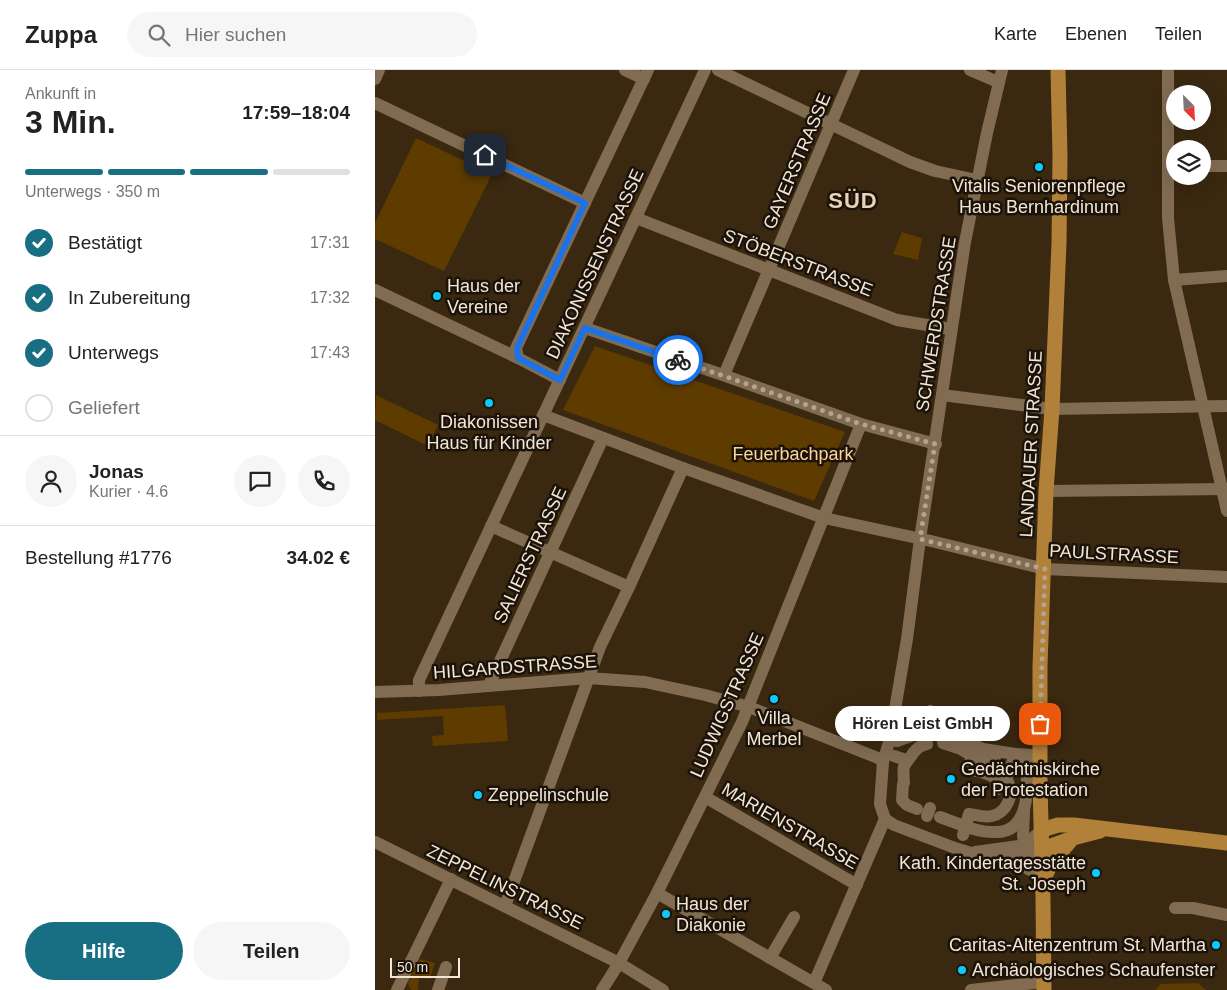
<!DOCTYPE html>
<html lang="de">
<meta charset="utf-8">
<style>
:root{--surface:#fff;--page:#f6f6f6;--text:#222;--muted:#767676;--line:#e0e0e0;--accent:#186e83}
body{margin:0;font-family:Helvetica,sans-serif;background:var(--page);color:var(--text);height:100vh;display:flex;flex-direction:column;font-size:19px;white-space:nowrap}
*{box-sizing:border-box;margin:0}
p{font-size:16px;color:var(--muted)}
.icon{flex:none;width:28px;height:28px;fill:none;stroke:currentColor;stroke-width:2;stroke-linecap:round;stroke-linejoin:round}
.map{position:relative;flex:1;overflow:hidden}
.panel{display:flex;flex-direction:column;background:var(--surface);width:375px}
.panel>*{flex:none}
.needle{width:32px;rotate:156deg}
.controls{position:absolute;left:791px;top:15px;display:grid;gap:10px}
.controls a{display:grid;place-items:center;width:45px;height:45px;border-radius:50%;background:var(--surface);box-shadow:0 5px 20px #0002;font-size:25px}
.scale{position:absolute;left:15px;bottom:12px;width:70px;box-sizing:border-box;padding-left:5px;border:2px solid #f2e6d7;border-top:0;font-size:14px;line-height:18px;white-space:nowrap;color:#f2e6d7;-webkit-text-stroke:4px #1b1309;paint-order:stroke}
.pin{position:absolute;display:grid;place-items:center;width:42px;height:42px;color:#fff;margin:-21px;border-radius:10px;box-shadow:0 2px 8px #0006}
.courier{position:absolute;display:grid;place-items:center;width:50px;height:50px;margin:-25px;border:4px solid #1a73e8;border-radius:50%;background:#fff;color:#222;box-shadow:0 1px 6px #0007}
.bubble{position:absolute;height:35px;border-radius:18px;background:var(--surface);box-shadow:0 5px 20px #0002;font-size:16px;font-weight:600;line-height:35px;text-align:center}
.headline em{font-style:normal;font-weight:600}
.headline div{display:flex;flex-direction:column-reverse}
.headline{display:flex;align-items:center;justify-content:space-between;height:85px;padding:0 25px}
h1{font-size:32px;font-weight:600;line-height:38px}
.bar{display:grid;grid-template-columns:repeat(4,1fr);gap:8px 5px;align-content:center;height:60px;padding:0 25px}
.bar i{height:6px;border-radius:4px;background:var(--line)}
.bar .on{background:var(--accent)}
.bar p{grid-column:span 4}
.line{display:flex;align-items:center;gap:12px;padding:0 25px;border-top:1px solid var(--line)}
.line div{flex:1}
.round{display:grid;place-items:center;flex:none;width:52px;height:52px;border-radius:26px;background:var(--page)}
ol{padding:0 25px;list-style:none}
li{display:flex;align-items:center;gap:15px;height:55px}
li p{margin-inline-start:auto}
li .icon{padding:5px;border-radius:50%;background:var(--accent);color:#fff;stroke-width:4}
li:last-child{color:var(--muted)}
li i{width:28px;height:28px;border:2px solid var(--line);border-radius:50%}
.primary-button{display:flex;gap:10px;margin-top:auto;padding:10px 25px}
.primary-button a{flex:1;height:58px;border-radius:30px;background:var(--accent);color:#fff;font-size:20px;font-weight:600;line-height:58px;text-align:center}
.primary-button a+a{background:var(--page);color:var(--text)}
header{display:flex;align-items:center;gap:30px;box-sizing:border-box;height:70px;padding:0 25px;background:var(--surface);border-bottom:1px solid var(--line)}
header strong{font-size:24px}
nav{display:flex;gap:28px;margin-inline-start:auto;font-size:18px}
.search{width:350px;height:45px;background:var(--page);display:flex;align-items:center;gap:12px;box-sizing:border-box;padding:0 18px;border-radius:28px;color:var(--muted);font-size:19px}
main{display:flex;flex:1;min-height:0}
.map>svg:first-child{display:block}
.green{fill:#5e3c00}
.lines{fill:none;stroke-linecap:round;stroke-linejoin:round}
.minor{stroke:#816c52;stroke-width:12}
.major{stroke:#b18139;stroke-width:15}
.done{stroke:#b2a491;stroke-width:5;stroke-dasharray:0 9}
.route{stroke:#1a73e8;stroke-width:6}
.poi-dot{fill:#0ccafa;stroke:#1b1309;stroke-width:2}
.labels{text-anchor:middle;stroke-width:5;stroke-linejoin:round;paint-order:stroke}
.street-label{font-size:18px;fill:#f2e6d7;stroke:#1b1309}
.poi-label{font-size:18px;fill:#f2e6d7;stroke:#1b1309;text-anchor:start}
.park-label{font-size:18px;fill:#fed39c;stroke:#1b1309}
.district-label{font-size:22px;font-weight:bold;letter-spacing:1px;fill:#e9d2b5;stroke:#1b1309}
</style>
<header>
<strong>Zuppa</strong>
<div class="search"><svg class="icon" aria-label="search" viewBox="0 0 24 24"><circle cx="10" cy="10" r="6"/><path d="M15 15l6 6"/></svg>Hier suchen</div>
<nav><a>Karte</a><a>Ebenen</a><a>Teilen</a></nav>
</header>
<main>
<section class="panel">
<div class="headline"><div><h1>3 Min.</h1><p>Ankunft in</p></div><em>17:59–18:04</em></div>
<div class="bar"><i class="on"></i><i class="on"></i><i class="on"></i><i></i><p>Unterwegs · 350 m</p></div>
<ol>
<li><svg class="icon" aria-label="check" viewBox="0 0 24 24"><path d="M5 12l5 5 9-10"/></svg>Bestätigt<p>17:31</p></li>
<li><svg class="icon" aria-label="check" viewBox="0 0 24 24"><path d="M5 12l5 5 9-10"/></svg>In Zubereitung<p>17:32</p></li>
<li><svg class="icon" aria-label="check" viewBox="0 0 24 24"><path d="M5 12l5 5 9-10"/></svg>Unterwegs<p>17:43</p></li>
<li><i></i>Geliefert</li>
</ol>
<div class="line" style="height:90px"><a class="round"><svg class="icon" aria-label="person" viewBox="0 0 24 24"><circle cx="12" cy="8" r="4"/><path d="M4 21q1-7 8-7t8 7"/></svg></a><div><b>Jonas</b><p>Kurier · 4.6</p></div><a class="round"><svg class="icon" aria-label="chat" viewBox="0 0 24 24"><path d="M4 5h16v11H9l-5 4z"/></svg></a><a class="round"><svg class="icon" aria-label="phone" viewBox="0 0 24 24"><path d="M5 4h4l2 5-3 2q2 4 5 5l2-3 5 2v4C11 20 4 13 5 4z"/></svg></a></div>
<div class="line" style="height:65px"><div>Bestellung #1776</div><b>34.02 €</b></div>
<div class="primary-button"><a>Hilfe</a><a>Teilen</a></div>
</section>
<div class="map">
<svg width="852" height="920" viewBox="0 0 852 920">
<rect width="100%" height="100%" fill="#3a2810"/>
<!-- green -->
<g class="green">
<path d="M 41,68 L 117,104 L 69,201 L 0,169 L 0,153 Z"/>
<path d="M 527,162 L 547,168 L 543,190 L 518,184 Z"/>
<path d="M 220,276 L 470,362 L 439,431 L 188,340 Z"/>
<path d="M 1,325 L 63,355 L 53,376 L 0,350 Z"/>
<path d="M 130,635 L 133,671 L 58,676 L 57,666 L 69,665 L 68,646 L 2,650 L 2,643 Z"/>
<path d="M 45,889 L 60,893 L 55,909 L 44,908 L 43,920 L 37,920 L 34,917 L 33,912 Z"/>
<path d="M 823,913 L 831,920 L 780,920 L 786,914 L 789,914 Z"/>
</g>
<g class="lines">
<!-- minor -->
<g class="minor">
<path d="M 250,0 L 269,9"/>
<path d="M 343,0 L 535,92 L 560,101 L 602,110"/>
<path d="M 595,0 L 623,12"/>
<path d="M 627,0 L 612,63 L 590,172 L 545,469 L 532,569 L 515,669 L 508,692 L 505,734 L 510,749 L 519,755 L 580,778 L 619,790 L 647,796 L 659,802 L 667,811"/>
<path d="M 793,0 L 793,148 L 799,210 L 852,441"/>
<path d="M 0,9 L 4,0"/>
<path d="M 0,33 L 210,133"/>
<path d="M 828,96 L 852,96"/>
<path d="M 261,148 L 522,250 L 576,259"/>
<path d="M 799,210 L 852,206"/>
<path d="M 0,220 L 143,288 L 185,310"/>
<path d="M 210,258 L 345,304 L 486,354 L 561,374"/>
<path d="M 143,288 L 141,278 L 273,0"/>
<path d="M 349,305 L 479,0"/>
<path d="M 567,325 L 677,339 L 852,336"/>
<path d="M 168,345 L 308,398 L 449,448 L 556,471 L 670,499 L 852,507"/>
<path d="M 671,421 L 852,419"/>
<path d="M 116,456 L 254,517"/>
<path d="M 114,615 L 228,368"/>
<path d="M 44,621 L 44,610 L 330,0"/>
<path d="M 0,622 L 64,620 L 213,608 L 270,612 L 330,625 L 374,637 L 503,688 L 508,692"/>
<path d="M 526,648 L 548,653 L 552,674 L 544,677 L 538,683"/>
<path d="M 548,653 L 555,641"/>
<path d="M 522,671 L 549,661 L 583,668 L 608,679 L 640,684 L 657,685"/>
<path d="M 568,673 L 583,678"/>
<path d="M 599,675 L 595,693 L 598,700 C 609,703 621,705 626,715 L 623,719"/>
<path d="M 586,679 L 596,685 L 619,693 L 617,697"/>
<path d="M 519,686 L 528,689"/>
<path d="M 632,704 L 634,703 L 640,684"/>
<path d="M 529,713 C 528,695 527,698 537,685"/>
<path d="M 528,714 L 527,730 L 532,735 L 542,739"/>
<path d="M 330,727 L 482,815"/>
<path d="M 552,746 L 555,738"/>
<path d="M 565,747 C 582,753 602,763 621,762 C 658,762 653,709 650,685"/>
<path d="M 588,765 L 594,744 C 602,745 609,748 617,746 C 631,743 640,725 633,712 C 630,705 624,699 619,693 L 621,681"/>
<path d="M 648,767 L 649,742"/>
<path d="M 0,772 L 244,893 L 288,920"/>
<path d="M 600,782 L 644,776 L 654,771 L 667,760"/>
<path d="M 623,786 L 645,785 L 667,779"/>
<path d="M 282,823 L 451,920"/>
<path d="M 130,836 L 225,577 L 254,517 L 308,398"/>
<path d="M 800,838 L 818,838 L 852,845"/>
<path d="M 395,888 L 419,847"/>
<path d="M 439,913 L 510,749"/>
<path d="M 22,920 L 76,809"/>
<path d="M 63,920 L 71,897"/>
<path d="M 227,920 L 244,893 L 282,823 L 367,652 L 486,354"/>
<path d="M 596,920 L 669,912"/>
</g>
<!-- major -->
<g class="major">
<path d="M 667,760 L 683,755 L 699,755 L 852,773"/>
<path d="M 667,779 L 698,768 L 725,761"/>
<path d="M 668,810 L 676,794 L 696,770"/>
<path d="M 669,920 L 668,829 L 665,714 L 665,597 L 671,421 L 677,339 L 684,173 L 685,86 L 683,0"/>
</g>
</g>
<g class="lines">
<!-- done -->
<path class="done" d="M 303,290 L 486,354 L 560,374 L 545,469 L 670,499 L 665,654"/>
<!-- route -->
<path class="route" d="M 110,85 L 210,133 L 142,278 L 143,288 L 185,310 L 210,258 L 303,290"/>
</g>
<!-- markers -->
<g class="poi-dot">
<circle cx="664" cy="97" r="5"/>
<circle cx="62" cy="226" r="5"/>
<circle cx="114" cy="333" r="5"/>
<circle cx="399" cy="629" r="5"/>
<circle cx="576" cy="709" r="5"/>
<circle cx="103" cy="725" r="5"/>
<circle cx="721" cy="803" r="5"/>
<circle cx="291" cy="844" r="5"/>
<circle cx="841" cy="875" r="5"/>
<circle cx="587" cy="900" r="5"/>
</g>
<g class="labels">
<!-- street labels -->
<g class="street-label">
<text transform="translate(422 91) rotate(-67)" y="6">GAYERSTRASSE</text>
<text transform="translate(423 193) rotate(21)" y="6">STÖBERSTRASSE</text>
<text transform="translate(220 194) rotate(-65)" y="6">DIAKONISSENSTRASSE</text>
<text transform="translate(561 254) rotate(-81)" y="6">SCHWERDSTRASSE</text>
<text transform="translate(656 374) rotate(-87)" y="6">LANDAUER STRASSE</text>
<text transform="translate(739 484) rotate(3)" y="6">PAULSTRASSE</text>
<text transform="translate(155 485) rotate(-65)" y="6">SALIERSTRASSE</text>
<text transform="translate(140 597) rotate(-4)" y="6">HILGARDSTRASSE</text>
<text transform="translate(352 635) rotate(-66)" y="6">LUDWIGSTRASSE</text>
<text transform="translate(415 756) rotate(30)" y="6">MARIENSTRASSE</text>
<text transform="translate(130 817) rotate(26)" y="6">ZEPPELINSTRASSE</text>
</g>
<!-- poi labels -->
<g class="poi-label">
<text x="664" y="122" text-anchor="middle">Vitalis Seniorenpflege<tspan x="664" dy="21">Haus Bernhardinum</tspan></text>
<text x="72" y="222">Haus der<tspan x="72" dy="21">Vereine</tspan></text>
<text x="114" y="358" text-anchor="middle">Diakonissen<tspan x="114" dy="21">Haus für Kinder</tspan></text>
<text x="399" y="654" text-anchor="middle">Villa<tspan x="399" dy="21">Merbel</tspan></text>
<text x="586" y="705">Gedächtniskirche<tspan x="586" dy="21">der Protestation</tspan></text>
<text x="113" y="731">Zeppelinschule</text>
<text x="711" y="799" text-anchor="end">Kath. Kindertagesstätte<tspan x="711" dy="21">St. Joseph</tspan></text>
<text x="301" y="840">Haus der<tspan x="301" dy="21">Diakonie</tspan></text>
<text x="831" y="881" text-anchor="end">Caritas-Altenzentrum St. Martha</text>
<text x="597" y="906">Archäologisches Schaufenster</text>
</g>
<!-- park labels -->
<g class="park-label">
<text x="418" y="390">Feuerbachpark</text>
</g>
<!-- district labels -->
<g class="district-label">
<text x="478" y="138">SÜD</text>
</g>
</g>
</svg>
<div class="controls">
<a><svg class="needle" viewBox="-14 -14 28 28"><path d="M0-13l5 13h-10z" fill="#e53935"/><path d="M0 13l5-13h-10z" fill="#767676"/></svg></a>
<a><svg class="icon" aria-label="layers" viewBox="0 0 24 24"><path d="M12 4l9 5-9 5-9-5zM3 14l9 5 9-5"/></svg></a>
</div>
<div class="scale">50 m</div>
<div class="pin" style="left:665px;top:654px;background:#ea580c"><svg class="icon" aria-label="bag" viewBox="0 0 24 24"><path d="M5 8h14l-1 12H6zM9 8a3 3 0 0 1 6 0"/></svg></div>
<div class="pin" style="left:110px;top:85px;background:#1f2937"><svg class="icon" aria-label="home" viewBox="0 0 24 24"><path d="M3 11l9-7 9 7M6 9v11h12V9"/></svg></div>
<div class="courier" style="left:303px;top:290px"><svg class="icon" aria-label="bike" viewBox="0 0 24 24"><circle cx="6" cy="16" r="4"/><circle cx="18" cy="16" r="4"/><path d="M6 16l4-8h5l3 8M10 8l3 8H6M13 5h3"/></svg></div>
<div class="bubble" style="left:460px;top:636px;width:175px">Hören Leist GmbH</div>
</div>
</main>
